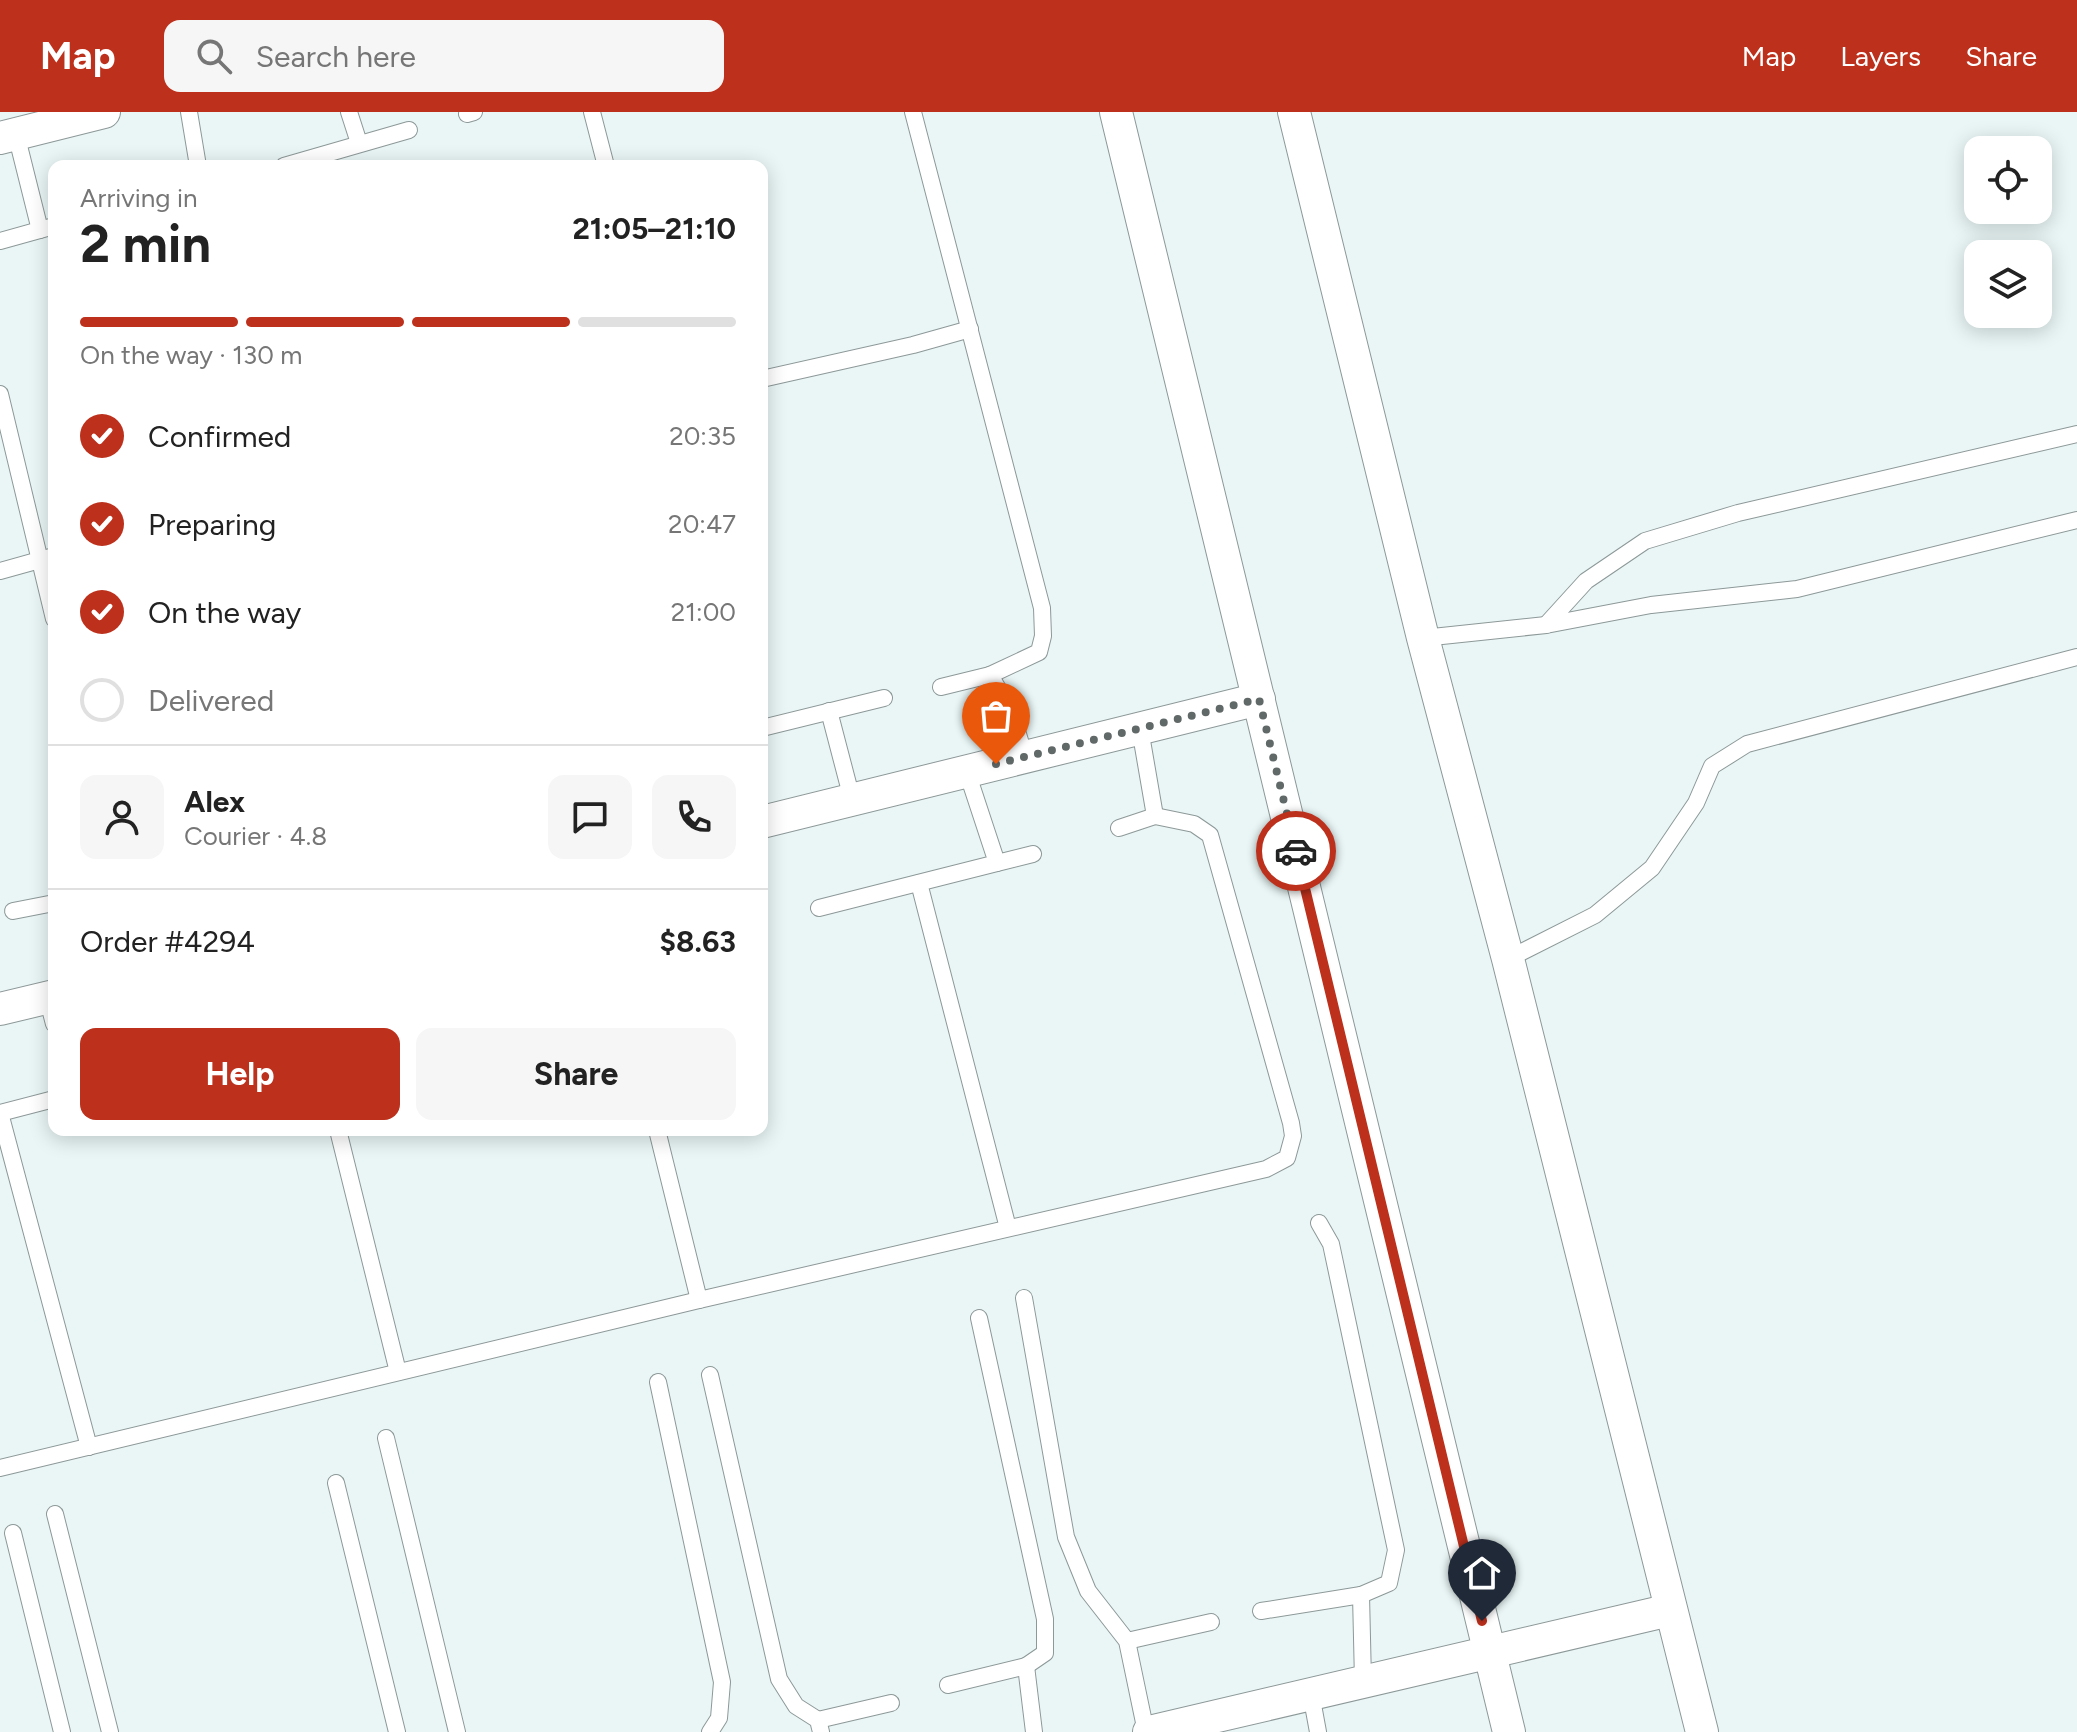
<!DOCTYPE html>
<meta charset="utf-8">
<style>
:root{--surface:#fff;--page:#f6f6f6;--text:#222;--muted:#767676;--line:#e0e0e0;--accent:#bc301c}
body{margin:0;font-family:Figtree,sans-serif;background:var(--page);color:var(--text);height:100vh;display:flex;flex-direction:column;font-size:30px;white-space:nowrap}
*{box-sizing:border-box;margin:0}
p{font-size:26px;color:var(--muted)}
.icon{flex:none;width:44px;height:44px;fill:none;stroke:currentColor;stroke-width:2;stroke-linecap:round;stroke-linejoin:round}
.map{position:relative;flex:1;overflow:hidden}
.details{position:absolute;left:48px;top:48px;width:720px;height:976px;display:flex;flex-direction:column;background:var(--surface);border-radius:16px;box-shadow:0 4px 20px #0003}
.details>*{flex:none}
.controls{position:absolute;left:1964px;top:24px;display:grid;gap:16px}
.controls a{display:grid;place-items:center;width:88px;height:88px;border-radius:16px;background:var(--surface);box-shadow:0 4px 20px #0003;font-size:40px}
.pin{position:absolute;display:grid;place-items:center;width:68px;height:68px;color:#fff;margin:-82px -34px;border-radius:50% 50% 50% 0;rotate:-45deg;box-shadow:0 0 8px #0007}
.pin .icon{rotate:45deg}
.courier{position:absolute;display:grid;place-items:center;width:80px;height:80px;margin:-40px;border:6px solid #bc301c;border-radius:50%;background:#fff;color:#222;box-shadow:0 2px 10px #0007}
.head em{font-style:normal;font-weight:700}
.head div{display:flex;flex-direction:column-reverse}
.head{display:flex;align-items:center;justify-content:space-between;height:136px;padding:0 32px}
h1{font-size:52px;font-weight:700;line-height:60px}
.bar{display:grid;grid-template-columns:repeat(4,1fr);gap:12px 8px;align-content:center;height:96px;padding:0 32px}
.bar i{height:10px;border-radius:6px;background:var(--line)}
.bar .active{background:var(--accent)}
.bar p{grid-column:span 4}
.line{display:flex;align-items:center;gap:20px;padding:0 32px;border-top:2px solid var(--line)}
.line div{flex:1}
.round{display:grid;place-items:center;flex:none;width:84px;height:84px;border-radius:16px;background:var(--page)}
ol{padding:0 32px;list-style:none}
li{display:flex;align-items:center;gap:24px;height:88px}
li p{margin-inline-start:auto}
li .icon{padding:8px;border-radius:50%;background:var(--accent);color:#fff;stroke-width:4}
li:last-child{color:var(--muted)}
li i{width:44px;height:44px;border:4px solid var(--line);border-radius:50%}
.cta{display:flex;gap:16px;margin-top:auto;padding:16px 32px}
.cta a{flex:1;height:92px;border-radius:16px;background:var(--accent);color:#fff;font-size:32px;font-weight:700;line-height:92px;text-align:center}
.cta a+a{background:var(--page);color:var(--text)}
header{display:flex;align-items:center;gap:48px;box-sizing:border-box;height:112px;padding:0 40px;background:var(--accent);color:#fff}
header strong{font-size:38px}
nav{display:flex;gap:44px;margin-inline-start:auto;font-size:28px}
.search{width:560px;height:72px;background:var(--page);display:flex;align-items:center;gap:20px;box-sizing:border-box;padding:0 28px;border-radius:16px;color:var(--muted);font-size:30px}
.map>svg:first-child{display:block}
.lines{fill:none;stroke-linecap:round;stroke-linejoin:round}
.lane-casing{stroke:#8d9898;stroke-width:18}
.street-casing{stroke:#8d9898;stroke-width:34}
.lane{stroke:#fff;stroke-width:16}
.street{stroke:#fff;stroke-width:32}
.done{stroke:#616868;stroke-width:8;stroke-dasharray:0 14.4}
.route{stroke:#bc301c;stroke-width:10}
</style>
<header>
<strong>Map</strong>
<div class="search"><svg class="icon" aria-label="search" viewBox="0 0 24 24"><circle cx="10" cy="10" r="6"/><path d="M15 15l6 6"/></svg>Search here</div>
<nav><a>Map</a><a>Layers</a><a>Share</a></nav>
</header>
<div class="map">
<svg width="2077" height="1620" viewBox="0 0 2077 1620">
<rect width="100%" height="100%" fill="#e9f6f5"/>
<g class="lines">
<defs>
<g id="lane">
<path d="M 189,0 L 198,54"/>
<path d="M 349,0 L 359,31"/>
<path d="M 592,0 L 606,54"/>
<path d="M 913,0 L 1042,496 L 1043,524 L 1039,540 L 990,563"/>
<path d="M 467,2 L 474,0"/>
<path d="M 16,22 L 40,118"/>
<path d="M 284,54 L 409,18"/>
<path d="M 0,129 L 54,114"/>
<path d="M 762,267 L 913,233 L 970,217"/>
<path d="M 0,282 L 54,507"/>
<path d="M 0,459 L 54,444"/>
<path d="M 1546,513 L 1586,469 L 1645,429 L 1738,401 L 2077,322"/>
<path d="M 1423,526 L 1546,513 L 1651,493 L 1797,477 L 2077,408"/>
<path d="M 941,575 L 990,563 L 1011,599 L 1025,645"/>
<path d="M 829,599 L 852,687"/>
<path d="M 762,616 L 884,586"/>
<path d="M 1119,716 L 1155,704 L 1140,617"/>
<path d="M 997,751 L 1033,742"/>
<path d="M 919,771 L 1008,1116"/>
<path d="M 819,796 L 997,751 L 967,660"/>
<path d="M 13,799 L 54,791"/>
<path d="M 1508,847 L 1595,803 L 1652,756 L 1696,691 L 1712,654 L 1747,632 L 2077,545"/>
<path d="M 47,885 L 54,912"/>
<path d="M 54,987 L 0,1001 L 89,1335"/>
<path d="M 338,1018 L 398,1260"/>
<path d="M 657,1018 L 699,1188"/>
<path d="M 1319,1111 L 1331,1132 L 1396,1438 L 1389,1471 L 1361,1483 L 1363,1569"/>
<path d="M 1024,1186 L 1066,1425 L 1088,1479 L 1127,1529 L 1146,1620"/>
<path d="M 979,1206 L 1045,1507 L 1045,1541 L 1026,1554"/>
<path d="M 710,1263 L 779,1567 L 796,1594 L 818,1608 L 821,1620"/>
<path d="M 658,1270 L 722,1570 L 719,1606 L 710,1620"/>
<path d="M 386,1326 L 457,1620"/>
<path d="M 0,1356 L 699,1188 L 1266,1057 L 1287,1046 L 1293,1024 L 1291,1011 L 1210,723 L 1194,712 L 1155,704"/>
<path d="M 336,1371 L 397,1620"/>
<path d="M 55,1402 L 110,1620"/>
<path d="M 13,1421 L 62,1620"/>
<path d="M 1261,1499 L 1361,1483"/>
<path d="M 1127,1529 L 1211,1510"/>
<path d="M 948,1573 L 1026,1554 L 1034,1620"/>
<path d="M 1311,1582 L 1318,1620"/>
<path d="M 818,1608 L 891,1591"/>
</g>
<g id="street">
<path d="M 1116,0 L 1509,1620"/>
<path d="M 1294,0 L 1423,526 L 1508,847 L 1702,1620"/>
<path d="M 0,26 L 104,0"/>
<path d="M 762,710 L 1259,587"/>
<path d="M 0,897 L 54,884"/>
<path d="M 1149,1620 L 1670,1498"/>
</g>
</defs>
<!-- lane casing -->
<use href="#lane" class="lane-casing"/>
<!-- street casing -->
<use href="#street" class="street-casing"/>
<!-- lane -->
<use href="#lane" class="lane"/>
<!-- street -->
<use href="#street" class="street"/>
</g>
<g class="lines">
<!-- done -->
<path class="done" d="M 996,652 L 1259,587 L 1296,739"/>
<!-- route -->
<path class="route" d="M 1296,739 L 1482,1509"/>
</g>
</svg>
<div class="controls">
<a><svg class="icon" aria-label="locate" viewBox="0 0 24 24"><circle cx="12" cy="12" r="6"/><path d="M12 2v4M12 18v4M2 12h4M18 12h4"/></svg></a>
<a><svg class="icon" aria-label="layers" viewBox="0 0 24 24"><path d="M12 4l9 5-9 5-9-5zM3 14l9 5 9-5"/></svg></a>
</div>
<div class="pin" style="left:996px;top:652px;background:#ea580c"><svg class="icon" aria-label="bag" viewBox="0 0 24 24"><path d="M5 8h14l-1 12H6zM9 8a3 3 0 0 1 6 0"/></svg></div>
<div class="pin" style="left:1482px;top:1509px;background:#1f2937"><svg class="icon" aria-label="home" viewBox="0 0 24 24"><path d="M3 11l9-7 9 7M6 9v11h12V9"/></svg></div>
<div class="courier" style="left:1296px;top:739px"><svg class="icon" aria-label="car" viewBox="0 0 24 24"><path d="M5 17H2v-5l4-1 3-4h7l3 4 3 1v5h-3M9 17h6M6 11h13"/><circle cx="7" cy="17" r="2"/><circle cx="17" cy="17" r="2"/></svg></div>
<section class="details">
<div class="head"><div><h1>2 min</h1><p>Arriving in</p></div><em>21:05–21:10</em></div>
<div class="bar"><i class="active"></i><i class="active"></i><i class="active"></i><i></i><p>On the way · 130 m</p></div>
<ol>
<li><svg class="icon" aria-label="check" viewBox="0 0 24 24"><path d="M5 12l5 5 9-10"/></svg>Confirmed<p>20:35</p></li>
<li><svg class="icon" aria-label="check" viewBox="0 0 24 24"><path d="M5 12l5 5 9-10"/></svg>Preparing<p>20:47</p></li>
<li><svg class="icon" aria-label="check" viewBox="0 0 24 24"><path d="M5 12l5 5 9-10"/></svg>On the way<p>21:00</p></li>
<li><i></i>Delivered</li>
</ol>
<div class="line" style="height:144px"><a class="round"><svg class="icon" aria-label="person" viewBox="0 0 24 24"><circle cx="12" cy="8" r="4"/><path d="M4 21q1-7 8-7t8 7"/></svg></a><div><b>Alex</b><p>Courier · 4.8</p></div><a class="round"><svg class="icon" aria-label="chat" viewBox="0 0 24 24"><path d="M4 5h16v11H9l-5 4z"/></svg></a><a class="round"><svg class="icon" aria-label="phone" viewBox="0 0 24 24"><path d="M5 4h4l2 5-3 2q2 4 5 5l2-3 5 2v4C11 20 4 13 5 4z"/></svg></a></div>
<div class="line" style="height:104px"><div>Order #4294</div><b>$8.63</b></div>
<div class="cta"><a>Help</a><a>Share</a></div>
</section>
</div>
